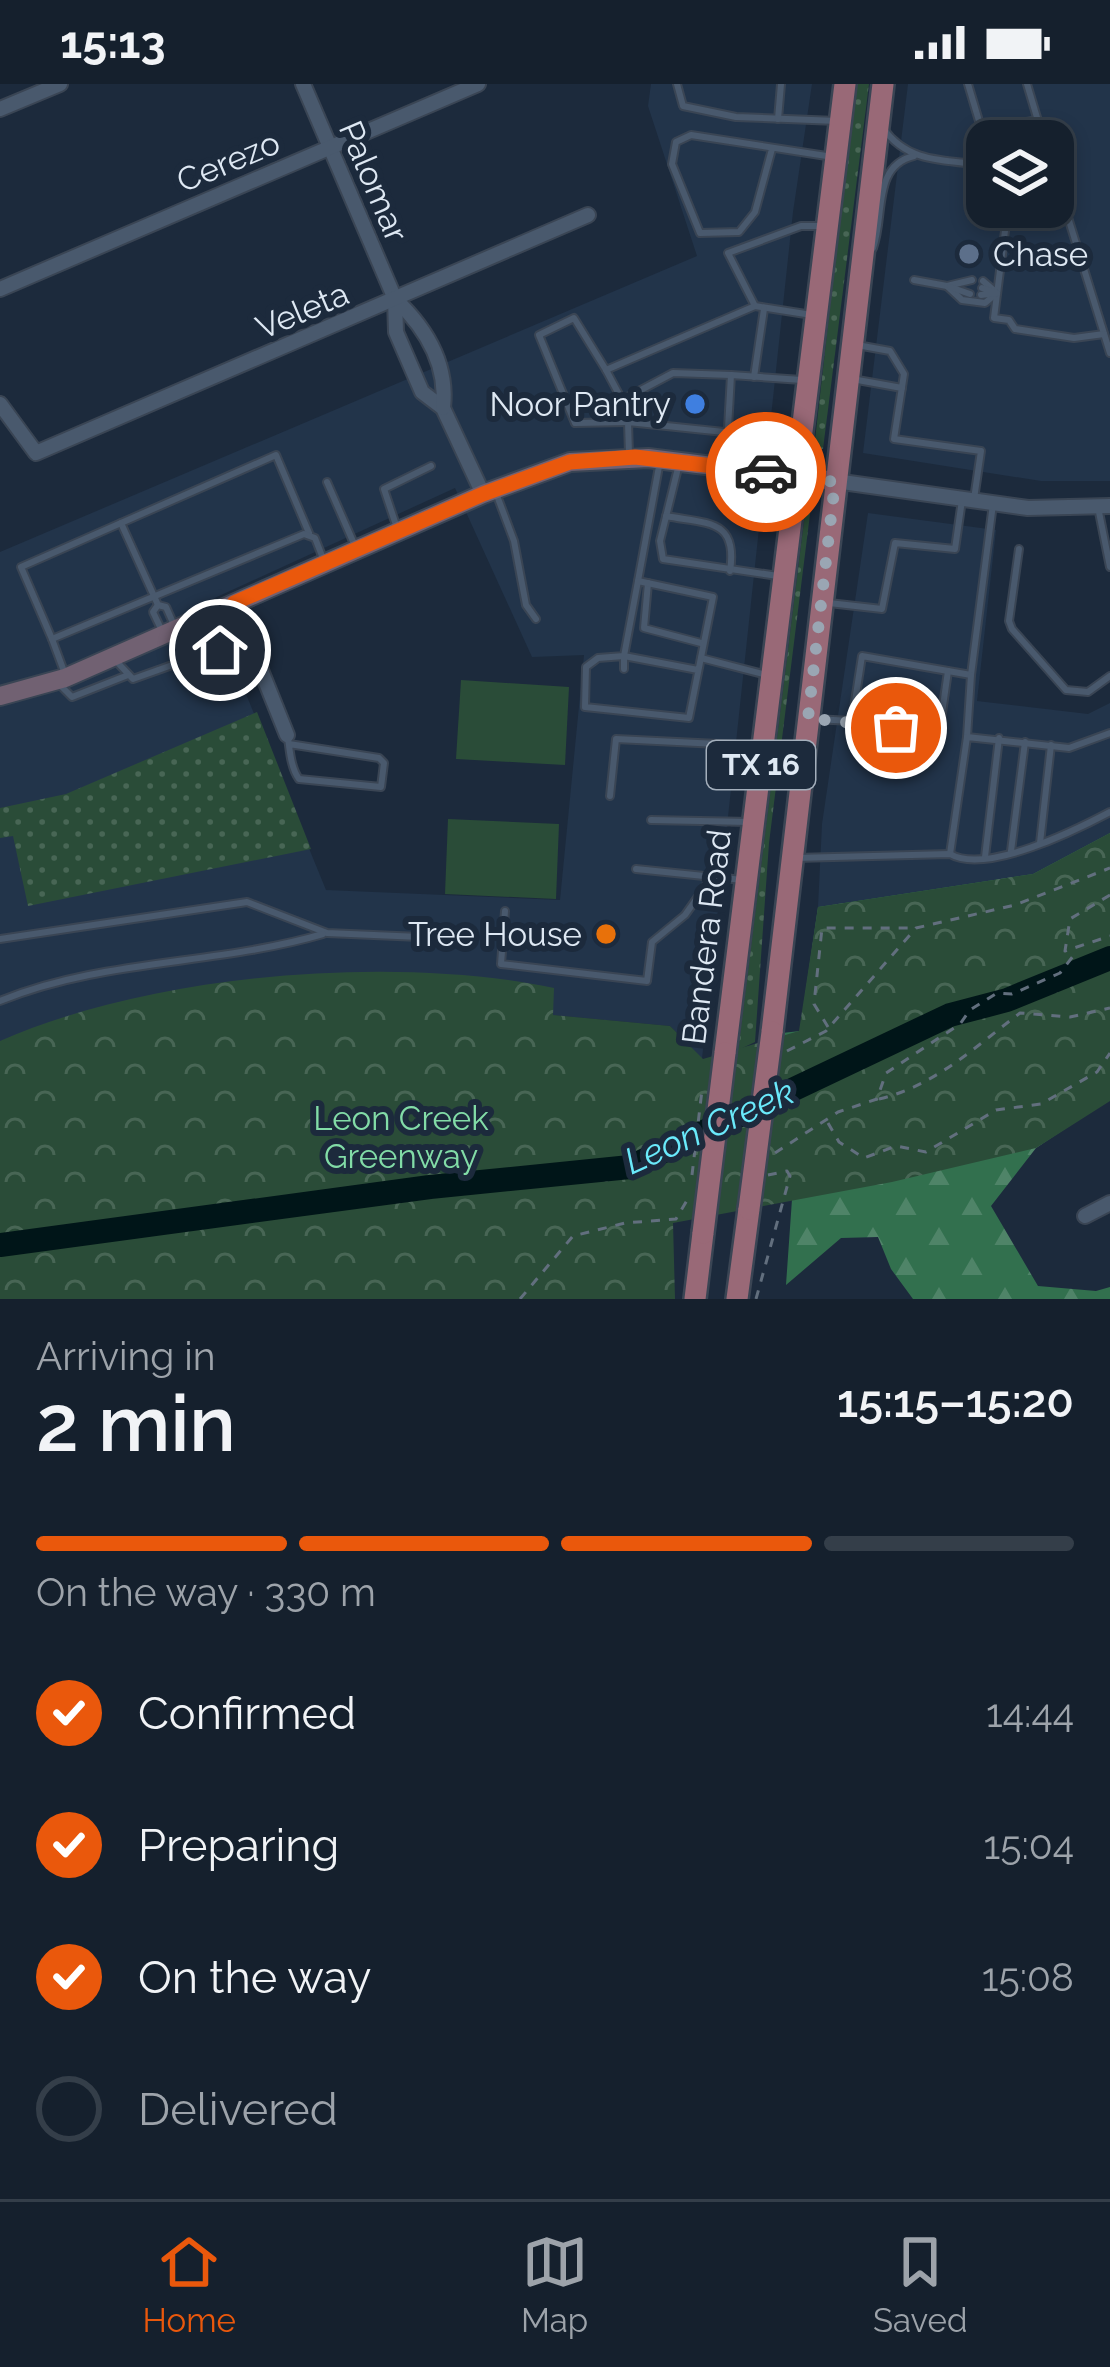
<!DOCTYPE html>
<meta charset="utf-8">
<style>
:root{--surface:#15202d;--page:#1e2835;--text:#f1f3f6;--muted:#9da3aa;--line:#343e49;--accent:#ea580c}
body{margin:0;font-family:Raleway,sans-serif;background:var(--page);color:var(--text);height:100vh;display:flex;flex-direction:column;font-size:45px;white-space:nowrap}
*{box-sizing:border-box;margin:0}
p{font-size:39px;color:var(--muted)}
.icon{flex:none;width:66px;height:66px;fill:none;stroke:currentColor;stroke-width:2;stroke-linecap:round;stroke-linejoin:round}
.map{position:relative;height:1215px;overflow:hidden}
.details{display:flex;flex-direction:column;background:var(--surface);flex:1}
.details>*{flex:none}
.controls{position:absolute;left:966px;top:36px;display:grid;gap:24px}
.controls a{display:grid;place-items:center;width:108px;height:108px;border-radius:24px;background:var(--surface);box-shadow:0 6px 18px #0003,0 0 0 3px var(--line);font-size:60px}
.pin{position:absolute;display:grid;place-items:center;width:102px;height:102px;color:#fff;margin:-51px;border:6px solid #fff;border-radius:50%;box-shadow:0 3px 12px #0007}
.courier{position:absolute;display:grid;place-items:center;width:120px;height:120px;margin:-60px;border:9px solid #ea580c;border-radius:50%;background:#fff;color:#222;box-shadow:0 3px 15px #0007}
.headline em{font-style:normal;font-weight:600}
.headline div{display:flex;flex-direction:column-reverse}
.headline{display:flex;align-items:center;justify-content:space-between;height:204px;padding:0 36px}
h1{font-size:78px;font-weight:600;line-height:90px}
.bar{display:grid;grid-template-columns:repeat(4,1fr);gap:18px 12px;align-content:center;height:144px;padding:0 36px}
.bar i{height:15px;border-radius:9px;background:var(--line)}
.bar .active{background:var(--accent)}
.bar p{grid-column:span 4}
ol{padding:0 36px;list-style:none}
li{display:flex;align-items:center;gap:36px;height:132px}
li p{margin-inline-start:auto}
li .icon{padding:12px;border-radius:50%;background:var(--accent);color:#fff;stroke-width:4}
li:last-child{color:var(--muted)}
li i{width:66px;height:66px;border:6px solid var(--line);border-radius:50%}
.status{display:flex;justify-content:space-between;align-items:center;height:84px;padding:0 60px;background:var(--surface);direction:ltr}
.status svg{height:33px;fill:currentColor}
.tab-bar{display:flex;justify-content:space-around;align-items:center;height:168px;border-top:3px solid var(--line);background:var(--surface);font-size:33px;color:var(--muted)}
.tab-bar a{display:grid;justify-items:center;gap:6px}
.tab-bar .active{color:var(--accent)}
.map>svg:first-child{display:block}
.built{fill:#22344a;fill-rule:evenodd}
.grass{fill:url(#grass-dots)}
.forest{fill:url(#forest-firs)}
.park{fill:url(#park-crowns)}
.pitch{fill:#2a4c38}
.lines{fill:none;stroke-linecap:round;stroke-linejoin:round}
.river{stroke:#001518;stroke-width:24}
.lane-casing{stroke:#3a4554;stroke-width:10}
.street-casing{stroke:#3a4554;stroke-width:18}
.secondary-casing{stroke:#3a4554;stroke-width:22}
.primary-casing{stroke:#3a4554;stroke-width:26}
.path{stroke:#626f7e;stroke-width:3;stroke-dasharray:9 9;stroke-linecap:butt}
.lane{stroke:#49596d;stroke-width:6}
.street{stroke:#49596d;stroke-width:14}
.secondary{stroke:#716172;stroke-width:18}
.primary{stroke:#996977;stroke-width:21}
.primary-bridge-casing{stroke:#3a4554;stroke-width:26;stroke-linecap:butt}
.primary-bridge{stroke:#996977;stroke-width:21}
.done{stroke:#9aa6b3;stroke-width:12;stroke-dasharray:0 21.6}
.route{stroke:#ea580c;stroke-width:15}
.service-dot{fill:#5c6f8a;stroke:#1c2a3c;stroke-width:4.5}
.shop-dot{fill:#3f7fe0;stroke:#1c2a3c;stroke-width:4.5}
.food-dot{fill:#e8710a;stroke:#1c2a3c;stroke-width:4.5}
.labels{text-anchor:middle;stroke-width:12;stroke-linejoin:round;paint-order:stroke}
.shield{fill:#1c2a3c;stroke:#a4afbc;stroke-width:3}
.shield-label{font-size:30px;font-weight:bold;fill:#dee8f3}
.street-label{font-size:33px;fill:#dee8f3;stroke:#1c2a3c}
.poi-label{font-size:33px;fill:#dee8f3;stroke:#1c2a3c;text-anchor:end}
.park-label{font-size:33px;fill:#82dca7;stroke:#1c2a3c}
.water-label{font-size:36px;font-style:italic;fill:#6aeafb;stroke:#1c2a3c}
</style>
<div class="status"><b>15:13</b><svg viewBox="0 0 49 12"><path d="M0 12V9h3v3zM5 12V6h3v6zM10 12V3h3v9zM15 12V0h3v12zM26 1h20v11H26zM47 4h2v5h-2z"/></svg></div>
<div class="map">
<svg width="1110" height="1215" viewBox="0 0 1110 1215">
<defs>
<pattern id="grass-dots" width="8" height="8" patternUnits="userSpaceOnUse" patternTransform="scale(3)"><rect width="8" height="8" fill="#2a4c38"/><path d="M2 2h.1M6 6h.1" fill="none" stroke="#486655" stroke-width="1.8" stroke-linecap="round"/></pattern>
<pattern id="forest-firs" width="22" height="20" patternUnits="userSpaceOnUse" patternTransform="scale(3)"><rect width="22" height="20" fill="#32704e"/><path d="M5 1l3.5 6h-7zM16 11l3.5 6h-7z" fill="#4f8468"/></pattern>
<pattern id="park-crowns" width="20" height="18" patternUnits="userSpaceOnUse" patternTransform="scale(3)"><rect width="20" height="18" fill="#2a4c38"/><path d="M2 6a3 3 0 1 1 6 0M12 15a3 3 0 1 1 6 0" fill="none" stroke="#486655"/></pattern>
</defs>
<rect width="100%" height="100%" fill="#1c2a3c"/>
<!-- built -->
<g class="built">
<path d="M 651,0 L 812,0 L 793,128 L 702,975 L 670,942 L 552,931 L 0,957 L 0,468 L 697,172 L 648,22 ZM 455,404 L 532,573 L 584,571 L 560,816 L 326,806 L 208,517 Z"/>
<path d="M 908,0 L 1110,0 L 1110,397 L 1041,397 L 863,369 ZM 987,57 L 1053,57 L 1053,123 L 987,123 Z"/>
<path d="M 868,429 L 996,446 L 977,617 L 1088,630 L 1110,619 L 1110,749 L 1033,790 L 818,823 L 822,740 Z"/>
</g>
<!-- grass -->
<g class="grass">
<path d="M 855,0 L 869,0 L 823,365 L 814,365 Z"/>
<path d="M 806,421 L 811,422 L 769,759 L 755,958 L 738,966 Z"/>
<path d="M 257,628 L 311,765 L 28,822 L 13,752 L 0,754 L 0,724 L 66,710 Z"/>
</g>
<!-- forest -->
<path class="forest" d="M 1110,749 L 1110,1015 L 1036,1064 L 991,1122 L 1038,1202 L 1096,1207 L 1110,1203 L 1110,1215 L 913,1215 L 891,1185 L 878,1153 L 841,1154 L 786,1201 L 798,1030 L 782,949 L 800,947 L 818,823 L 1033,790 Z"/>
<!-- park -->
<path class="park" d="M 1110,749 L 1110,1017 L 1036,1064 L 892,1098 L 673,1139 L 675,1215 L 0,1215 L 0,957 C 152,890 392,870 554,904 L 553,931 L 670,942 L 703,975 L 799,947 L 818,823 L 1033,790 Z"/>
<!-- pitch -->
<g class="pitch">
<path d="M 461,596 L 569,603 L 565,681 L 456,675 Z"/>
<path d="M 448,735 L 559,740 L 556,815 L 445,810 Z"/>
</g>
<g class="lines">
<!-- river -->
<path class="river" d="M 0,1161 L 430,1103 L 630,1083 L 950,931 L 1007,916 L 1110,874"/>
<defs>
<g id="lane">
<path d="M 677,0 L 683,22 L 736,33 L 837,37"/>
<path d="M 968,0 L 979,37 L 987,45 L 1038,36"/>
<path d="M 1027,0 L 1044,57"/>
<path d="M 778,35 L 781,0"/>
<path d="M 883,44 C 908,80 947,76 987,81"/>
<path d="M 772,65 L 755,128 L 739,148 L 700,149 L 672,80 L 676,58 L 691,51 L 833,73"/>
<path d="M 1053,85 L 1110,269"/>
<path d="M 1008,123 L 994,234 L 1009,236 L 1015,245 L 1074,254 L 1104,250"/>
<path d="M 873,164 C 885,131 872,82 914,72"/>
<path d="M 914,196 L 947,202"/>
<path d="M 972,196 L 947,202 L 962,216 L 985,219 L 997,209 L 983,197"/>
<path d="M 950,203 L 970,210"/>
<path d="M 981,211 L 997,209 L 982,204"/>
<path d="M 755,222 L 728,169 L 801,142 L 821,142"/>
<path d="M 857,261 L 890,267 L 904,290 L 894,355 L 981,367 L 974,415"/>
<path d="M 606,286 L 574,234 L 539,251 L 575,339 L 628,338 L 622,316"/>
<path d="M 731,291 L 673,289 L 622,316 L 606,286 L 755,222 L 812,231"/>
<path d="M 754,293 L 764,225"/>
<path d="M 852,295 L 902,304"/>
<path d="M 629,370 L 628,338 L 753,351"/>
<path d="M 679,380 L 660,457 L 663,475 L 778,492"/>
<path d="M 726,380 L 731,291 L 802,296"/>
<path d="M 327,398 L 355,462"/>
<path d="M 496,409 L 514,457 L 526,521 L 536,535"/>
<path d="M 1098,423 L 1110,483"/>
<path d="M 666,432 C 708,440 738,435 730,487"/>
<path d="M 397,444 L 384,405 L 431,382"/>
<path d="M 1019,465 L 1009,537 L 1012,545 L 1066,606 L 1088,608 L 1110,592"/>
<path d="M 638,497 L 660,377"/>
<path d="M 648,499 L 644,544 L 701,559"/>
<path d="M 829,519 L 882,525 L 895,459 L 955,465 L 962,416"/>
<path d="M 158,521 L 121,439 L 276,371 L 309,449"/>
<path d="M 163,549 L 153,528 L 158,521 L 166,523 L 174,541"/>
<path d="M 52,555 L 21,483 L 121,439"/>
<path d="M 701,574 L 767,591"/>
<path d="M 117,578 L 133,595 L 245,555"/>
<path d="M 624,585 L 624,572 L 598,574 L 586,583 L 585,623 L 689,634 L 713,513 L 638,497 L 624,572 L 698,586"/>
<path d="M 65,590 L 52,555 L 304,450 L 315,454 L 324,477"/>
<path d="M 59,600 L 72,613 L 128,591"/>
<path d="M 814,635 L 852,637 L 862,572 L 971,591 L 993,420"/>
<path d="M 852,637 L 939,650 L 948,587"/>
<path d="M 967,653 L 971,591"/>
<path d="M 288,654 C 290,668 291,684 299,695 L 381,703 L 384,679 L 379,674 L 289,660"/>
<path d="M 610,712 L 616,655 L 759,662"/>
<path d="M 651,736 L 750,738"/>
<path d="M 1040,759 L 1051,661"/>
<path d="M 1011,767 L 1025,658"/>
<path d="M 950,770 L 967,653 L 1069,664 L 1110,649"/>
<path d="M 985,773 L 999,654"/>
<path d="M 795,774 L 950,770 C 986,791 1076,746 1110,728"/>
<path d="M 636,785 L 743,796"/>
<path d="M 505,827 L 501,880 L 647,897 L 652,858 L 685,831 L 712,793"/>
<path d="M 0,855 L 247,818 L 327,849 L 467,855"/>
<path d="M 0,917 C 101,875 218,881 323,850"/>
</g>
<g id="street">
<path d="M 303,0 L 395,215 L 396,248 L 422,308 L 443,324 L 483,410"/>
<path d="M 0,25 L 60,0"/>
<path d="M 0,205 L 478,0"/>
<path d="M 395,215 C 426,244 448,280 443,324"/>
<path d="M 0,320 L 36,369 L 588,131"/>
<path d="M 835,397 L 1028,424 L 1110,422"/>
<path d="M 234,519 L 287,651"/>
<path d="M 1085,1132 L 1110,1119"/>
</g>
<path id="secondary" d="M 0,612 L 65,594 L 483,410 L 570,378 L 648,374 L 835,397"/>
<g id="primary">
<path d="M 772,948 L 883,0"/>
<path d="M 725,969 L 845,0"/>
<path d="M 695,1215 L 703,1149"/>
<path d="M 737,1215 L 749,1125"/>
</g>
</defs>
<!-- lane casing -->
<use href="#lane" class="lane-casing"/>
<!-- street casing -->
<use href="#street" class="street-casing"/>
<!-- secondary casing -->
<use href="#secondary" class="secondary-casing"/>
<!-- primary casing -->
<use href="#primary" class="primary-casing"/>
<!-- path -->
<g class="path">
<path d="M 1110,811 L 1070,835 L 1065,867 L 1110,852"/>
<path d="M 828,943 L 814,920 L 822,844 L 913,844"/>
<path d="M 787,967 L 826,947 L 916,844 L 1015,821 L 1110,784"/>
<path d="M 879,1015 C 935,1002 976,962 1020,929 L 1070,933 L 1110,924"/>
<path d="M 828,1039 L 839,1058 L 864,1074 L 896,1062 L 926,1068 L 996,1026 L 1041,1020 L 1097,988 L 1110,969"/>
<path d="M 775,1069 L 838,1028 L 877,1015 L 886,989 L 960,940 L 970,926 L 997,909 L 1012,910 L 1060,889 L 1077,867"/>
<path d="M 692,1091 L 702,1006"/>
<path d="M 520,1215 L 573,1152 L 625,1139 L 676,1135 L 689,1113"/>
<path d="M 756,1215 L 790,1092 L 787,1087 L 768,1091"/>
</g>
<!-- lane -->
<use href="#lane" class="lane"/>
<!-- street -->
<use href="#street" class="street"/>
<!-- secondary -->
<use href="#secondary" class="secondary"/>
<!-- primary -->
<use href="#primary" class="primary"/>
<defs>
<g id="primary-bridge">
<path d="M 749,1125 L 772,948"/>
<path d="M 703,1149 L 725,969"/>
</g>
</defs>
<!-- primary-bridge casing -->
<use href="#primary-bridge" class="primary-bridge-casing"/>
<!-- primary-bridge -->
<use href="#primary-bridge" class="primary-bridge"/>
</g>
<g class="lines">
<!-- done -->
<path class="done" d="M 766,388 L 835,398 L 808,634 L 896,644"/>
<!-- route -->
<path class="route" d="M 220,566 L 249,553 L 234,519 L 483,410 L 570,378 L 635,373 L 766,388"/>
</g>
<!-- markers -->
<circle class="service-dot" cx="969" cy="170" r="12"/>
<circle class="shop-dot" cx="695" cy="320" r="12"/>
<circle class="food-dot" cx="606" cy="850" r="12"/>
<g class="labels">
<!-- shield labels -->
<rect class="shield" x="707" y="657" width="108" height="48" rx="9"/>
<g class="shield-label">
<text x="761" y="691">TX 16</text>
</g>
<!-- street labels -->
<g class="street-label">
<text transform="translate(228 77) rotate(-23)" y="12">Cerezo</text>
<text transform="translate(374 97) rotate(67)" y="12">Palomar</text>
<text transform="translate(302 226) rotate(-23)" y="12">Veleta</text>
<text transform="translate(706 853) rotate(-83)" y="12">Bandera Road</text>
</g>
<!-- poi labels -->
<g class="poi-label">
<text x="993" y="182" text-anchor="start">Chase</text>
<text x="671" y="332">Noor Pantry</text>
<text x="582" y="862">Tree House</text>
</g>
<!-- park labels -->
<g class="park-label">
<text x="401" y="1046">Leon Creek<tspan x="401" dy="38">Greenway</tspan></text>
</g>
<!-- water labels -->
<g class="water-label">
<text transform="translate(709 1042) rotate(-24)" y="13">Leon Creek</text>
</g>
</g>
</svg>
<div class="controls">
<a><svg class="icon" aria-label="layers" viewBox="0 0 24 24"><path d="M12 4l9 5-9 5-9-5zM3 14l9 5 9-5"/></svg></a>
</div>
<div class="pin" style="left:896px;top:644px;background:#ea580c"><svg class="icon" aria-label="bag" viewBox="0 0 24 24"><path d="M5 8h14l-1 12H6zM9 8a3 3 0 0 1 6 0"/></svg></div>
<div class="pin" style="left:220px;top:566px;background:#1f2937"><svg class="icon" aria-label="home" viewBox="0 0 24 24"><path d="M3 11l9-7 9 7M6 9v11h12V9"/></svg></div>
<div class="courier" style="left:766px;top:388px"><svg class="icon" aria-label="car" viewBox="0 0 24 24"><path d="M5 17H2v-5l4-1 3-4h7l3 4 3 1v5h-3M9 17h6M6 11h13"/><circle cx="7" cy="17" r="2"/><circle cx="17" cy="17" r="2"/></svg></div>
</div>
<section class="details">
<div class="headline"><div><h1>2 min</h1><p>Arriving in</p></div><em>15:15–15:20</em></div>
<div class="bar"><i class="active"></i><i class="active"></i><i class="active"></i><i></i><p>On the way · 330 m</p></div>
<ol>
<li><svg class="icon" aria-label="check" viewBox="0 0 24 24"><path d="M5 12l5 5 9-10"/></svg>Confirmed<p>14:44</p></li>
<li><svg class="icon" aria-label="check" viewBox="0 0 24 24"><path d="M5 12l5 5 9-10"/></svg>Preparing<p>15:04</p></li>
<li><svg class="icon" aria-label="check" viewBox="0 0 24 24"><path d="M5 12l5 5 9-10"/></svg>On the way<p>15:08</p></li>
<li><i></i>Delivered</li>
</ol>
</section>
<nav class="tab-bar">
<a class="active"><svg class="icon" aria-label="home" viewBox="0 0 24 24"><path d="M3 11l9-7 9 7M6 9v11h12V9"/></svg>Home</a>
<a><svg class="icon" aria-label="map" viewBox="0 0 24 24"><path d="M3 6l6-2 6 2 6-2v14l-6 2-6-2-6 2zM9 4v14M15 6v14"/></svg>Map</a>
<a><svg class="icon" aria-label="saved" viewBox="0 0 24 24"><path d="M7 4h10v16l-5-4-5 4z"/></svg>Saved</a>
</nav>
